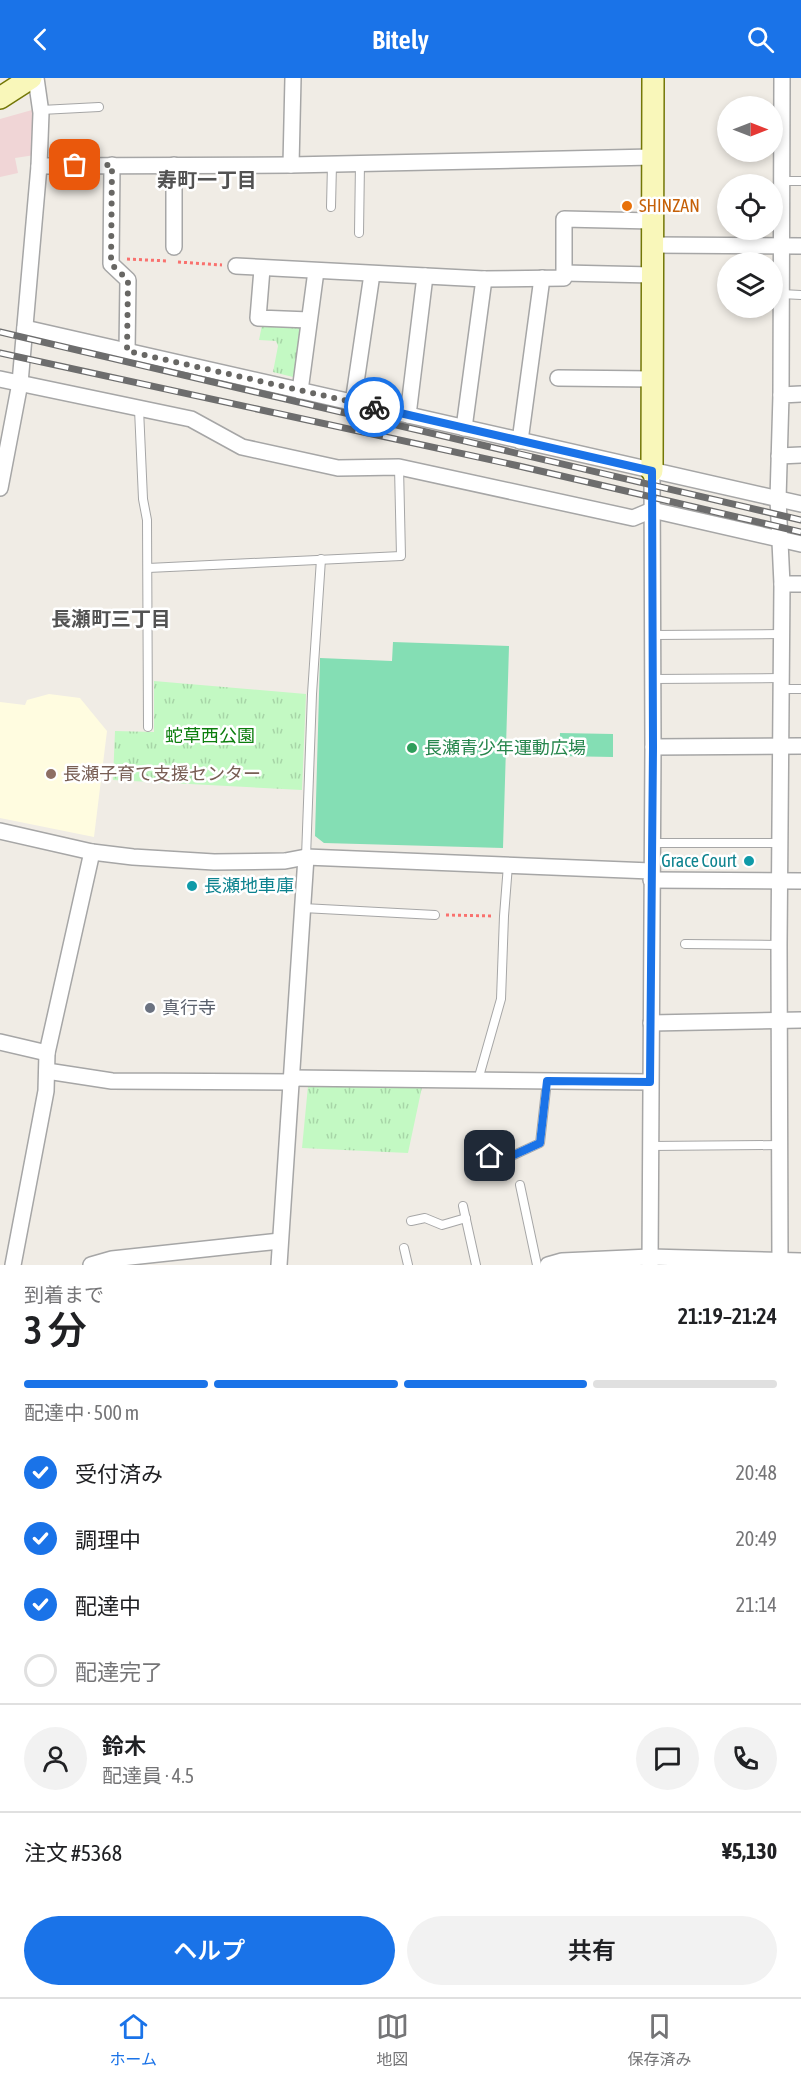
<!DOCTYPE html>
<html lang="ja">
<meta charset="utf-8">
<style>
:root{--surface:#fff;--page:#f2f2f2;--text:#202124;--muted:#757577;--line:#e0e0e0;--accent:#1a73e8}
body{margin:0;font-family:"Asap Condensed","Noto Sans JP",sans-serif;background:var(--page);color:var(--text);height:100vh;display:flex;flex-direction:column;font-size:22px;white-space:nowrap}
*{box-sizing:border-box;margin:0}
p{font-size:20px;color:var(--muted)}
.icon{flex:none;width:33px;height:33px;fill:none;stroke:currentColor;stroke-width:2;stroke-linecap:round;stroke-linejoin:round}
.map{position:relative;height:1187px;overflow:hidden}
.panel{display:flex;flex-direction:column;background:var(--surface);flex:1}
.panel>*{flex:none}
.needle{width:39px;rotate:90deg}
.tools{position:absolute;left:717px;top:18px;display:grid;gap:12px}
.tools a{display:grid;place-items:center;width:66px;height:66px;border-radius:50%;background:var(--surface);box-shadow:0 3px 9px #0003;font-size:30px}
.pin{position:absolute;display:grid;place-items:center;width:51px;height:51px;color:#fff;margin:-26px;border-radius:12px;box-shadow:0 3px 9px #0006}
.courier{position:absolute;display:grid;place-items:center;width:60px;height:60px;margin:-30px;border:4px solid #1a73e8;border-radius:50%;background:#fff;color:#222;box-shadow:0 2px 8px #0007}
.head em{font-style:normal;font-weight:600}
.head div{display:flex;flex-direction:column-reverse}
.head{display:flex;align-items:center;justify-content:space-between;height:102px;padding:0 24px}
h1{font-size:39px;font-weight:600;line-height:45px}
.bar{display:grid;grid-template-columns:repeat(4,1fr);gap:9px 6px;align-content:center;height:72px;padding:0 24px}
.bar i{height:8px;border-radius:4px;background:var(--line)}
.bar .on{background:var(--accent)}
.bar p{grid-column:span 4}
.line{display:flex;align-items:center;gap:15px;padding:0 24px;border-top:2px solid var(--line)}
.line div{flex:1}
.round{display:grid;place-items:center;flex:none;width:63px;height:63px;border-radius:32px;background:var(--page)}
ol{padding:0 24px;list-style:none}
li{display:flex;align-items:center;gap:18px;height:66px}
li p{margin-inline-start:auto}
li .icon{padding:6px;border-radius:50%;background:var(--accent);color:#fff;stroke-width:4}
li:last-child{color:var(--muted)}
li i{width:33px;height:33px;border:3px solid var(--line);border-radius:50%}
.action{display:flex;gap:12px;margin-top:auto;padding:12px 24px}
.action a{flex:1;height:69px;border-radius:36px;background:var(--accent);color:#fff;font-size:24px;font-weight:600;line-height:69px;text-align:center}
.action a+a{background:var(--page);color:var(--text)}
header{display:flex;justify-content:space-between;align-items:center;height:78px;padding:0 24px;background:var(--accent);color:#fff;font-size:27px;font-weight:600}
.menu{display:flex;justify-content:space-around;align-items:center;height:84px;border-top:2px solid var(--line);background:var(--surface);font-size:16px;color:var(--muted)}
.menu a{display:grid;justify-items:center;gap:3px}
.menu .on{color:var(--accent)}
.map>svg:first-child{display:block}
.commercial{fill:#f0d5d6}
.education{fill:#fffce0}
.park{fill:url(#park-tufts)}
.pitch{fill:#84deb4}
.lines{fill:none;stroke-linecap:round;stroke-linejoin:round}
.lane-casing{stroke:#a6a6a6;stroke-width:10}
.street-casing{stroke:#a6a6a6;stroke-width:18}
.secondary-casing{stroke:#737706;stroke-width:24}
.path{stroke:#f9716e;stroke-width:3;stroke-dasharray:3 3;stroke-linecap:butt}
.lane{stroke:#fff;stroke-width:8}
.street{stroke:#fff;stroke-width:15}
.secondary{stroke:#f9f7ba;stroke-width:21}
.rail-casing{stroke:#6d6d6d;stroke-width:7}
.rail{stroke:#fff;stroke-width:4.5;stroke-dasharray:14;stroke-linecap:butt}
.done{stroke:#686764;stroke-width:6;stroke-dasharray:0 10.8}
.route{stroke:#1a73e8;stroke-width:8}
.food-dot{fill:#e8710a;stroke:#fff;stroke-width:2}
.leisure-dot{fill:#2e9e5b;stroke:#fff;stroke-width:2}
.education-dot{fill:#8d6e63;stroke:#fff;stroke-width:2}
.culture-dot{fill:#0f9aa8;stroke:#fff;stroke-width:2}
.worship-dot{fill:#6b7280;stroke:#fff;stroke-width:2}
.labels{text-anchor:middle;stroke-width:5;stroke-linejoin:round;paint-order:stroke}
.food-label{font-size:18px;fill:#c56008;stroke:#fff;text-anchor:start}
.park-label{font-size:18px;fill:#0c7e0d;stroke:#fff}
.leisure-label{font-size:18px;fill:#27864d;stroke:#fff;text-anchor:start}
.education-label{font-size:18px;fill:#785e54;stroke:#fff;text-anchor:start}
.culture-label{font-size:18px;fill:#0d838f;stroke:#fff;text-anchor:end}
.worship-label{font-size:18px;fill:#5b616d;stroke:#fff;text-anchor:start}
.neighbourhood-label{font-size:20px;font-weight:bold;fill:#525252;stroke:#fff}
</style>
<header><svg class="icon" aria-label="back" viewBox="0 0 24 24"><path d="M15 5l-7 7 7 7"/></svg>Bitely<svg class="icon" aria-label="search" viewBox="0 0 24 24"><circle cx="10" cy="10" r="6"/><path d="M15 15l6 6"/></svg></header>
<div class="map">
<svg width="801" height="1187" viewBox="0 0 801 1187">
<defs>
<pattern id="park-tufts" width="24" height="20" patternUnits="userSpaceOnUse" patternTransform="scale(1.5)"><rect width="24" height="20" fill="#c3f9c3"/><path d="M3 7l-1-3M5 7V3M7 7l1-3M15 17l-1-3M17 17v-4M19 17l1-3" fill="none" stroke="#a7d5a7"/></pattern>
</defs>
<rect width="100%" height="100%" fill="#f0ece5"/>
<!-- commercial -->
<path class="commercial" d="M 32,32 L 35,77 L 15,80 L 18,95 L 0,99 L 0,41 Z"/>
<!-- education -->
<path class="education" d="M 49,616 L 80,620 L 107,653 L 94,759 L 0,740 L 0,624 L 25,627 L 27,622 Z"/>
<!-- park -->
<g class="park">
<path d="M 262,247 L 300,250 L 303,255 L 297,300 L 273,294 L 278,268 L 276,263 L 259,262 Z"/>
<path d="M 154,603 L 306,616 L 302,712 L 113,702 L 115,653 L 154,654 Z"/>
<path d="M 308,1008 L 422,1009 L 408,1075 L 302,1070 Z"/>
</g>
<!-- pitch -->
<g class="pitch">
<path d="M 393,564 L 509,568 L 503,770 L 324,765 L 315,758 L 320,580 L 392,583 Z"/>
<path d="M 560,655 L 613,656 L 613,679 L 559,678 Z"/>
</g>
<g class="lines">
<defs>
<g id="lane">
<path d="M 41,32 L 99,29"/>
<path d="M 782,103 L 801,103"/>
<path d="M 331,129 L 332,86"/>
<path d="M 359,155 L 360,85"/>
<path d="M 781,216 L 801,217"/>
<path d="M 139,331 L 143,421 L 147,442 L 148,649"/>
<path d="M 148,490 L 401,478 L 399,389"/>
<path d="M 653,557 L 781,556"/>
<path d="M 653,601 L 781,600"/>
<path d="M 781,611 L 801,611"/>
<path d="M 652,765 L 780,765"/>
<path d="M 306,779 L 312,616 L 321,481"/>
<path d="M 303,830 L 435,837"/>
<path d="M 685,866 L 779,867"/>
<path d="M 478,1002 L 501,921 L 504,838 L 508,787"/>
<path d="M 650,1068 L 780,1067"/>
<path d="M 476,1074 L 503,1082 L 540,1065 L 547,1003"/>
<path d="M 520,1107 L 537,1187"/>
<path d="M 463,1128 L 476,1187"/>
<path d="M 411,1143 L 425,1140 L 442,1147 L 466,1140"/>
<path d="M 404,1170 L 408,1187"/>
</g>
<g id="street">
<path d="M 112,87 L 111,186 L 128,202 L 127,273"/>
<path d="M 174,87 L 174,169"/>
<path d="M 291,87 L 293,0"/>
<path d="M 39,88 L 291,87 L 652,79"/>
<path d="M 652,167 L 801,168"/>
<path d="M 236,188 L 484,201 L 564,200 L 564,141 L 652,143"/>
<path d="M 262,191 L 258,240 L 309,242"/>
<path d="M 564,195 L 652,197"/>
<path d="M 25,250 L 801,426"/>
<path d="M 558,300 L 652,301"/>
<path d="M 0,301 L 191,341 L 242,369 L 338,390 L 399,389 L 633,440 L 652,432 L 801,466"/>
<path d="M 300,313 L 316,193"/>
<path d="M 781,317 L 782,0"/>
<path d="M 353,325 L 372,196"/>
<path d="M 408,337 L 425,198"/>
<path d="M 464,350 L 484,201"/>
<path d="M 520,363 L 542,200"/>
<path d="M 779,378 L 801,377"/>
<path d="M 0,410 L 20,305 L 39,88 L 41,35 L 36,0"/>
<path d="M 782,506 L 801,506"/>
<path d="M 653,669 L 801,668"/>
<path d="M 0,753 L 92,774 L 133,779 L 214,784 L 285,783 L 306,779 L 651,793"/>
<path d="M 651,802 L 801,803"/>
<path d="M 651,945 L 801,942"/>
<path d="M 0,964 L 47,975"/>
<path d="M 47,993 L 112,1003 L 292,1004"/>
<path d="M 292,1000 L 650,1004"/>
<path d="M 780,1182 L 779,867 L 782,506 L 778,421 L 781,317 L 801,316"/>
<path d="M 13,1187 L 46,1013 L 47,975 L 92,774"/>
<path d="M 91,1187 L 112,1181 L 280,1163"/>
<path d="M 279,1187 L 306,779"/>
<path d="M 548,1187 L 562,1183 L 650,1179 L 801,1183"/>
<path d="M 650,1187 L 653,669 L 652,393"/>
</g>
<g id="secondary">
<path d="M 0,20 L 31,0"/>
<path d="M 652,393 L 653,0"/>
</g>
</defs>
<!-- lane casing -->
<use href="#lane" class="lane-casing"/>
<!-- street casing -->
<use href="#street" class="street-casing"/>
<!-- secondary casing -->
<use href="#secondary" class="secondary-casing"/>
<!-- path -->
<g class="path">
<path d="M 127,181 L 168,183"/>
<path d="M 178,184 L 222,187"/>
<path d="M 446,837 L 494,838"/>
</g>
<!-- lane -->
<use href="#lane" class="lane"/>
<!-- street -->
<use href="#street" class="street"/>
<!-- secondary -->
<use href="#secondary" class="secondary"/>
<defs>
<g id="rail">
<path d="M 0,254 L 801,442"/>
<path d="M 0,275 L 519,388 L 801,454"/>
</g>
</defs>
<!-- rail casing -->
<use href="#rail" class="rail-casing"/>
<!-- rail -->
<use href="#rail" class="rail"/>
</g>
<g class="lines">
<!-- done -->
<path class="done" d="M 75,87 L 112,87 L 111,186 L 128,202 L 127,273 L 374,329"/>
<!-- route -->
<path class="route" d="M 374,329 L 652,393 L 653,669 L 650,1004 L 547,1003 L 540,1065 L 503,1082 L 490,1078"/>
</g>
<!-- markers -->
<circle class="food-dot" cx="627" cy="128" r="6"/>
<circle class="leisure-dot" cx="412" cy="670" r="6"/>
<circle class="education-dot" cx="51" cy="696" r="6"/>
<g class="culture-dot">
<circle cx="749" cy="783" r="6"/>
<circle cx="192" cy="808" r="6"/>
</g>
<circle class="worship-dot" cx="150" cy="930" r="6"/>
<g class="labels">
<!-- food labels -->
<g class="food-label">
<text x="639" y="134">SHINZAN</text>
</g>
<!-- park labels -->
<g class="park-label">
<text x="210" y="664">蛇草西公園</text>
</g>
<!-- leisure labels -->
<g class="leisure-label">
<text x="424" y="676">長瀬青少年運動広場</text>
</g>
<!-- education labels -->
<g class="education-label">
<text x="63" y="702">長瀬子育て支援センター</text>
</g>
<!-- culture labels -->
<g class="culture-label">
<text x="737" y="789">Grace Court</text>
<text x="204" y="814" text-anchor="start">長瀬地車庫</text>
</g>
<!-- worship labels -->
<g class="worship-label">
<text x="162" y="936">真行寺</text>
</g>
<!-- neighbourhood labels -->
<g class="neighbourhood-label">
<text x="207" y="109">寿町一丁目</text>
<text x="111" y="548">長瀬町三丁目</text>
</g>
</g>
</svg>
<div class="tools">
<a><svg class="needle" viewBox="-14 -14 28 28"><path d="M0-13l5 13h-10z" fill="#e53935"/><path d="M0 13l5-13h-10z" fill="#757577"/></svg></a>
<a><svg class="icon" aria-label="locate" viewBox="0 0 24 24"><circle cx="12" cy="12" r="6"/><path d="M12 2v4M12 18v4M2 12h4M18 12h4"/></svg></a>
<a><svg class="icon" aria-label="layers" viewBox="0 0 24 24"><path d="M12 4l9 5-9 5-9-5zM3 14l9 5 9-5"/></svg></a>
</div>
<div class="pin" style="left:75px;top:87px;background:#ea580c"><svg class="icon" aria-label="bag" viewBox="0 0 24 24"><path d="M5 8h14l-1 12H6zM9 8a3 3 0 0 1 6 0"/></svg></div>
<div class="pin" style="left:490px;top:1078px;background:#1f2937"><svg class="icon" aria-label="home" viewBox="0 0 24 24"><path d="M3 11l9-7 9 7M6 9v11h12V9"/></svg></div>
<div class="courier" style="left:374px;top:329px"><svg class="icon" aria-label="bike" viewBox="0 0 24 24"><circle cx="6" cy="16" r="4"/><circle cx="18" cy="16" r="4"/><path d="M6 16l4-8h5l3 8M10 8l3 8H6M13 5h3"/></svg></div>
</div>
<section class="panel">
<div class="head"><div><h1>3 分</h1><p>到着まで</p></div><em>21:19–21:24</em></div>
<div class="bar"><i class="on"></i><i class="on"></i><i class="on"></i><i></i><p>配達中 · 500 m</p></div>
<ol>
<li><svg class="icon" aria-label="check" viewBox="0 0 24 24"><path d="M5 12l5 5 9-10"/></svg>受付済み<p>20:48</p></li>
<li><svg class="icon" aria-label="check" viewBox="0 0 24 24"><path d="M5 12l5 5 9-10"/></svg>調理中<p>20:49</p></li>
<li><svg class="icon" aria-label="check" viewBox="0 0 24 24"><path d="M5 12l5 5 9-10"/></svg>配達中<p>21:14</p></li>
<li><i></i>配達完了</li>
</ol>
<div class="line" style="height:108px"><a class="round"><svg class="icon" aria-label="person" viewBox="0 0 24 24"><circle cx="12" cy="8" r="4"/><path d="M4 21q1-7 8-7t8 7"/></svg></a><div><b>鈴木</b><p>配達員 · 4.5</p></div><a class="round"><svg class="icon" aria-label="chat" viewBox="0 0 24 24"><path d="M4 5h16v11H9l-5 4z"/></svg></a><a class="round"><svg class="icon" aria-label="phone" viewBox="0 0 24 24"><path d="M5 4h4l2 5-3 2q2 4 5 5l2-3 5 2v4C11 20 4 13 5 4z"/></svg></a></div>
<div class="line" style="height:78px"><div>注文 #5368</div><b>¥5,130</b></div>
<div class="action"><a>ヘルプ</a><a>共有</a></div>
</section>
<nav class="menu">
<a class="on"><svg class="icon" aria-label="home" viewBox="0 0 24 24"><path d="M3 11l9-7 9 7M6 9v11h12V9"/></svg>ホーム</a>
<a><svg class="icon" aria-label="map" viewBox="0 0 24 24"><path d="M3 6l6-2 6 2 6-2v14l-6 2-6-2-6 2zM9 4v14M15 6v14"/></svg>地図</a>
<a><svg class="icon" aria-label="saved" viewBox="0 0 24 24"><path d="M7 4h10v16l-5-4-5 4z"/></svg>保存済み</a>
</nav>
